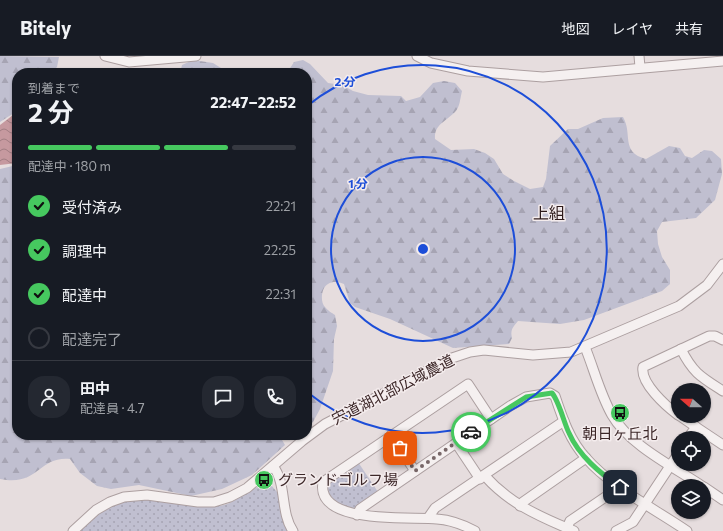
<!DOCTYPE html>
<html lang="ja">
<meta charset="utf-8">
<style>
:root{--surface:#171b24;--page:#242831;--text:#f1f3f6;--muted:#9ea1a6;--line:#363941;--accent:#46c85f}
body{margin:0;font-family:Commissioner,"Noto Sans JP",sans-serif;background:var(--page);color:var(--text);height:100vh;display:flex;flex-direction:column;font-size:15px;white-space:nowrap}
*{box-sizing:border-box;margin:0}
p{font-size:13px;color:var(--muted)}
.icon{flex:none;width:22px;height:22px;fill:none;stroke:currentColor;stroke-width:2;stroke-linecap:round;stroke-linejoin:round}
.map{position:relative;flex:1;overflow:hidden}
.details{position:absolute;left:12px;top:12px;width:300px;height:372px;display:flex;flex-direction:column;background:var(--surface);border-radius:16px;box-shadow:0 1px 3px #0004}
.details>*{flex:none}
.needle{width:26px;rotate:291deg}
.buttons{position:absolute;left:671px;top:327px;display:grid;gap:8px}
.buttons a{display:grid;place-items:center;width:40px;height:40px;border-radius:50%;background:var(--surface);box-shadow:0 1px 3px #0004;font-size:20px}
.pin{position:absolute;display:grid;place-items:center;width:34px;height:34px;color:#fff;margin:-17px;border-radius:8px;box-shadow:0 2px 6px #0006}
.courier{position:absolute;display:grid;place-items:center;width:40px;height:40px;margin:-20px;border:3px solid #46c85f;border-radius:50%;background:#fff;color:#222;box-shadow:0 1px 5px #0007}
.head em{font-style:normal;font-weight:700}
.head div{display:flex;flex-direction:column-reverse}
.head{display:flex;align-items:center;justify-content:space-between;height:68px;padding:0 16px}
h1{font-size:26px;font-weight:700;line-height:30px}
.bar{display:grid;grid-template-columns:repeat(4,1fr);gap:6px 4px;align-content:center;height:48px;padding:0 16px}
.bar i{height:5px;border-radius:3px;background:var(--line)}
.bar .selected{background:var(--accent)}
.bar p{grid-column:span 4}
.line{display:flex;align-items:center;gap:10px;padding:0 16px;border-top:1px solid var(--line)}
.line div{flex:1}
.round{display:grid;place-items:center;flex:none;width:42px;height:42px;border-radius:16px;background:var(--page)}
ol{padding:0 16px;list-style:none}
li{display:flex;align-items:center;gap:12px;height:44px}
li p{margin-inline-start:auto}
li .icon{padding:4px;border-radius:50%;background:var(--accent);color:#111;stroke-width:4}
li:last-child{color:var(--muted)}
li i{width:22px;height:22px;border:2px solid var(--line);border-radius:50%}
header{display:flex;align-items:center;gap:24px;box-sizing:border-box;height:56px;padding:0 20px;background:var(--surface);border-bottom:1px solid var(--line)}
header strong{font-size:19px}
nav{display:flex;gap:22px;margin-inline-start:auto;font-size:14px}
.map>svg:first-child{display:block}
.forest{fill:url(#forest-firs)}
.park{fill:url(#park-dots)}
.water{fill:url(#water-waves)}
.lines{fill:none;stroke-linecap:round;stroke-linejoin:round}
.minor-casing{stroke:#ac9fa0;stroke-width:11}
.minor{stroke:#f5f0f0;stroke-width:9}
.done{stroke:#786768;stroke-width:4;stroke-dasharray:0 7.2}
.route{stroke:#46c85f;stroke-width:5}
.ring{fill:none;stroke:#1d4ed8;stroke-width:2}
.labels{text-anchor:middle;stroke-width:3;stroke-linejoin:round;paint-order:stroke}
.street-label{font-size:15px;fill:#3c2728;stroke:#f4eced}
.poi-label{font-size:15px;fill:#3c2728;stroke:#f4eced}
.neighbourhood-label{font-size:16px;fill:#2d1a1a;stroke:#f4eced}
.centre{fill:#1d4ed8;stroke:#f4eced;stroke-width:2}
.ring-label{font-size:12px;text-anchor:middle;font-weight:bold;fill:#1d4ed8;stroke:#f4eced;stroke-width:3;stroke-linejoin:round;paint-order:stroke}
</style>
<header>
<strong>Bitely</strong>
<nav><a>地図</a><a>レイヤ</a><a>共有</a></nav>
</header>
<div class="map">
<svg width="723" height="475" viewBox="0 0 723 475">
<defs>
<pattern id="forest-firs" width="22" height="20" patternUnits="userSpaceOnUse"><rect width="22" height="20" fill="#c0bfd0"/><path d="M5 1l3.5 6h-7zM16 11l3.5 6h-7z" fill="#a6a4b3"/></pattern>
<pattern id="park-dots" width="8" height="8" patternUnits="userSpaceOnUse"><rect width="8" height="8" fill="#c0bfd0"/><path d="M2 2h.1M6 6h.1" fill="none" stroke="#a6a4b3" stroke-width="1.8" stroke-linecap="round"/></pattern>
<pattern id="water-waves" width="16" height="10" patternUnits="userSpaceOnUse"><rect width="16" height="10" fill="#c6999f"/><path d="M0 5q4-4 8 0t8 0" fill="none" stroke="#a27d82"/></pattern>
</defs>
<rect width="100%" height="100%" fill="#e6ddde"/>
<!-- forest -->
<g class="forest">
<path d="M 0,0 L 59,1 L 57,11 L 51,17 L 17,17 L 17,55 L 0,66 Z"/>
<path d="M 193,4 L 213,7 L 229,17 L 180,17 L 182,9 Z"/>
<path d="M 303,4 L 310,8 L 328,27 L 342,29 L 353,35 L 368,39 L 401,40 L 406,45 L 420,41 L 433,27 L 444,25 L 455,27 L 462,35 C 460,43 460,51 455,56 C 445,66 434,69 435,83 L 451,94 L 474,93 L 485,97 L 494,103 L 503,118 L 514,125 L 530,133 L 543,131 L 546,123 L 550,90 L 568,73 L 578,73 L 603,62 L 623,61 C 633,78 620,96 646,103 L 669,90 L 680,92 L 685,100 L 692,102 L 704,94 L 712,95 L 721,103 L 722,118 L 715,144 L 696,162 L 662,166 L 657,175 L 658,188 L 662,201 L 670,214 L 670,228 L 662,235 L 584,264 L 560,268 L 518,265 C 513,271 510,274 512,282 L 509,288 L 453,292 L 390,263 L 355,251 L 350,247 L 344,228 C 339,226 333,225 328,228 C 321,232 320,246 325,251 C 327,254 332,257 335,259 L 337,270 L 334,283 L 333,315 L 320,353 L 313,366 L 307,371 L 307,17 L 287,17 L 294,6 Z"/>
<path d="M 17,109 L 17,379 L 279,379 L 285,389 L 252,419 L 222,433 L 191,440 L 139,429 L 111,433 L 97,430 L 80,417 L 70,403 C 38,400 39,431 0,423 L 0,113 Z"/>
</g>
<!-- park -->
<g class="park">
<path d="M 358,406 L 378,436 L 352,454 C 338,448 331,444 325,430 Z"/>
<path d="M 264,429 L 271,429 L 278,437 L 288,475 L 80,475 C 89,467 97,458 108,452 C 142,432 183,455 220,450 C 237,447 249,432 264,429 Z"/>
</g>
<!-- water -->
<path class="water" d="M 17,56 L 17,107 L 0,109 L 0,69 Z"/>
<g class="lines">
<defs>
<g id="minor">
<path d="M 105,0 L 129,6 L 196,0"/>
<path d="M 417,0 L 431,7 L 468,15 L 543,21 L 723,5"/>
<path d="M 639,0 L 640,11"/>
<path d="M 585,291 C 594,313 600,338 612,359 C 629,389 674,411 702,430"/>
<path d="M 681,293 C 693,317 701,321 723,335"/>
<path d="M 678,359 C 666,350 640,327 643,311 L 709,280 L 715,280 L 723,284"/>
<path d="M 680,360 L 696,371 L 688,382"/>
<path d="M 696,371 L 723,389"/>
<path d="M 391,379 L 415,415"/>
<path d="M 456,387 L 480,423"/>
<path d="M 273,410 C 287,428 280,456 293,475"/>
<path d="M 485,420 C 508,446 536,459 567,472"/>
<path d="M 704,431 L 723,444"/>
<path d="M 520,450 L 523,446 L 586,402"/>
<path d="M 357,459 L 360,453 L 510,350 L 526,341 L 550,337 L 555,340 C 562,361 570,385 586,402 C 611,431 655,453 687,475"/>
<path d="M 428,462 L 435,452 L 564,365"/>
<path d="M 73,475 L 96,454 L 110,446 L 124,441 L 147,439 L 198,446 L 214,446 L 230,441 L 247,432 L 302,385 L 325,368 L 452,302 L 470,296 L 484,294 L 533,299 L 571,296 L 679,250 L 707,229 L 723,208"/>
<path d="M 475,475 C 464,469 450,464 437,463 C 412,460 315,470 323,426 L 468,328 L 491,363"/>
<path d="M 574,475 L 567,472 L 570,465 L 620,431"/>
<path d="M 616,475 L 633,466 L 678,398"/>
</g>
</defs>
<!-- minor casing -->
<use href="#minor" class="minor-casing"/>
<!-- minor -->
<use href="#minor" class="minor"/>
</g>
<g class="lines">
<!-- done -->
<path class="done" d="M 400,392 L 415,415 L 471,376"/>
<!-- route -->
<path class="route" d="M 471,376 L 526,341 L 552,337 C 559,345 564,367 569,377 C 579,400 600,417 620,431"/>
</g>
<!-- distance rings -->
<g class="ring">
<circle cx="423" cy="193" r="92"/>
<path d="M307 50A184 184 0 1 1 307 336"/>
</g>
<!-- icons -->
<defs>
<symbol id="bus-disc" viewBox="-11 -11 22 22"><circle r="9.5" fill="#46c85f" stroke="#f4eced"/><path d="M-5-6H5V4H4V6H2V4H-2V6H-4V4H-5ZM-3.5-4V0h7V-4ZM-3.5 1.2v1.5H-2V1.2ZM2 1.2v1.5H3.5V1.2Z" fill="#111"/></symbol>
</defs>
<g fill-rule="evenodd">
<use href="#bus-disc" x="609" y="346" width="22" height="22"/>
<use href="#bus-disc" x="253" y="413" width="22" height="22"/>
</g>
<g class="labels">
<!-- street labels -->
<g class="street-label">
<text transform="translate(393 334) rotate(-27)" y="5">宍道湖北部広域農道</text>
</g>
<!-- poi labels -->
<g class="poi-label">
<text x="620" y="383">朝日ヶ丘北</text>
<text x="278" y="429" text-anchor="start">グランドゴルフ場</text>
</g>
<!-- neighbourhood labels -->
<g class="neighbourhood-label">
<text x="549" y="163">上組</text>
</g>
</g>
<circle cx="423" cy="193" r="6" class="centre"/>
<g class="ring-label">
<text x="345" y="30">2 分</text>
<text x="358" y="132">1 分</text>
</g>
</svg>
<div class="buttons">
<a><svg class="needle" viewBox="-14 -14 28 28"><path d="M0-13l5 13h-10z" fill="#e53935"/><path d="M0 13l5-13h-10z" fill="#9ea1a6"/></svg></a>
<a><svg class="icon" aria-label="locate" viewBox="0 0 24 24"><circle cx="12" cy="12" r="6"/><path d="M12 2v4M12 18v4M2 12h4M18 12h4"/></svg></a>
<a><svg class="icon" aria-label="layers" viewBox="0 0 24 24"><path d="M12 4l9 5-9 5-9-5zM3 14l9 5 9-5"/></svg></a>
</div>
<div class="pin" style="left:400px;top:392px;background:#ea580c"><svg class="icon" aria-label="bag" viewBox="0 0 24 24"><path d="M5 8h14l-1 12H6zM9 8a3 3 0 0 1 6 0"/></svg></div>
<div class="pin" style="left:620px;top:431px;background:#1f2937"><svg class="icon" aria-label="home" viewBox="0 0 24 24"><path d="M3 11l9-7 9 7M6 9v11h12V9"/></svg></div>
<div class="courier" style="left:471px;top:376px"><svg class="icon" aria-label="car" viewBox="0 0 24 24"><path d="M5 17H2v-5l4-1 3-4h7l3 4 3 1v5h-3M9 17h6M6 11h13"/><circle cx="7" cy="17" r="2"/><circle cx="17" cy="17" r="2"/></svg></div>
<section class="details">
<div class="head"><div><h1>2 分</h1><p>到着まで</p></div><em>22:47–22:52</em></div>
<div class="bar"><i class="selected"></i><i class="selected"></i><i class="selected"></i><i></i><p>配達中 · 180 m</p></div>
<ol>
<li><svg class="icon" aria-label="check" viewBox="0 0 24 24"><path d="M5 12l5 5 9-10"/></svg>受付済み<p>22:21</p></li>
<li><svg class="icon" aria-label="check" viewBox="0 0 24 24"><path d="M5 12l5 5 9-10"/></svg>調理中<p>22:25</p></li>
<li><svg class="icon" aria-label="check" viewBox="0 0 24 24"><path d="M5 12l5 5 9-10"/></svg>配達中<p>22:31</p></li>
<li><i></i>配達完了</li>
</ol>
<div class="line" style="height:72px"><a class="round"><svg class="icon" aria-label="person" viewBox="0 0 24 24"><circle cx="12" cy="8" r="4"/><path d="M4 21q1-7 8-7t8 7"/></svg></a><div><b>田中</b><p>配達員 · 4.7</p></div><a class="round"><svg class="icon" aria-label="chat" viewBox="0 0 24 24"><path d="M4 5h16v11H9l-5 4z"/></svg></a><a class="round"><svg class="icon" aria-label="phone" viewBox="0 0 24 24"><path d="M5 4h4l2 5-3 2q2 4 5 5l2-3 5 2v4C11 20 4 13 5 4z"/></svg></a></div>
</section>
</div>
